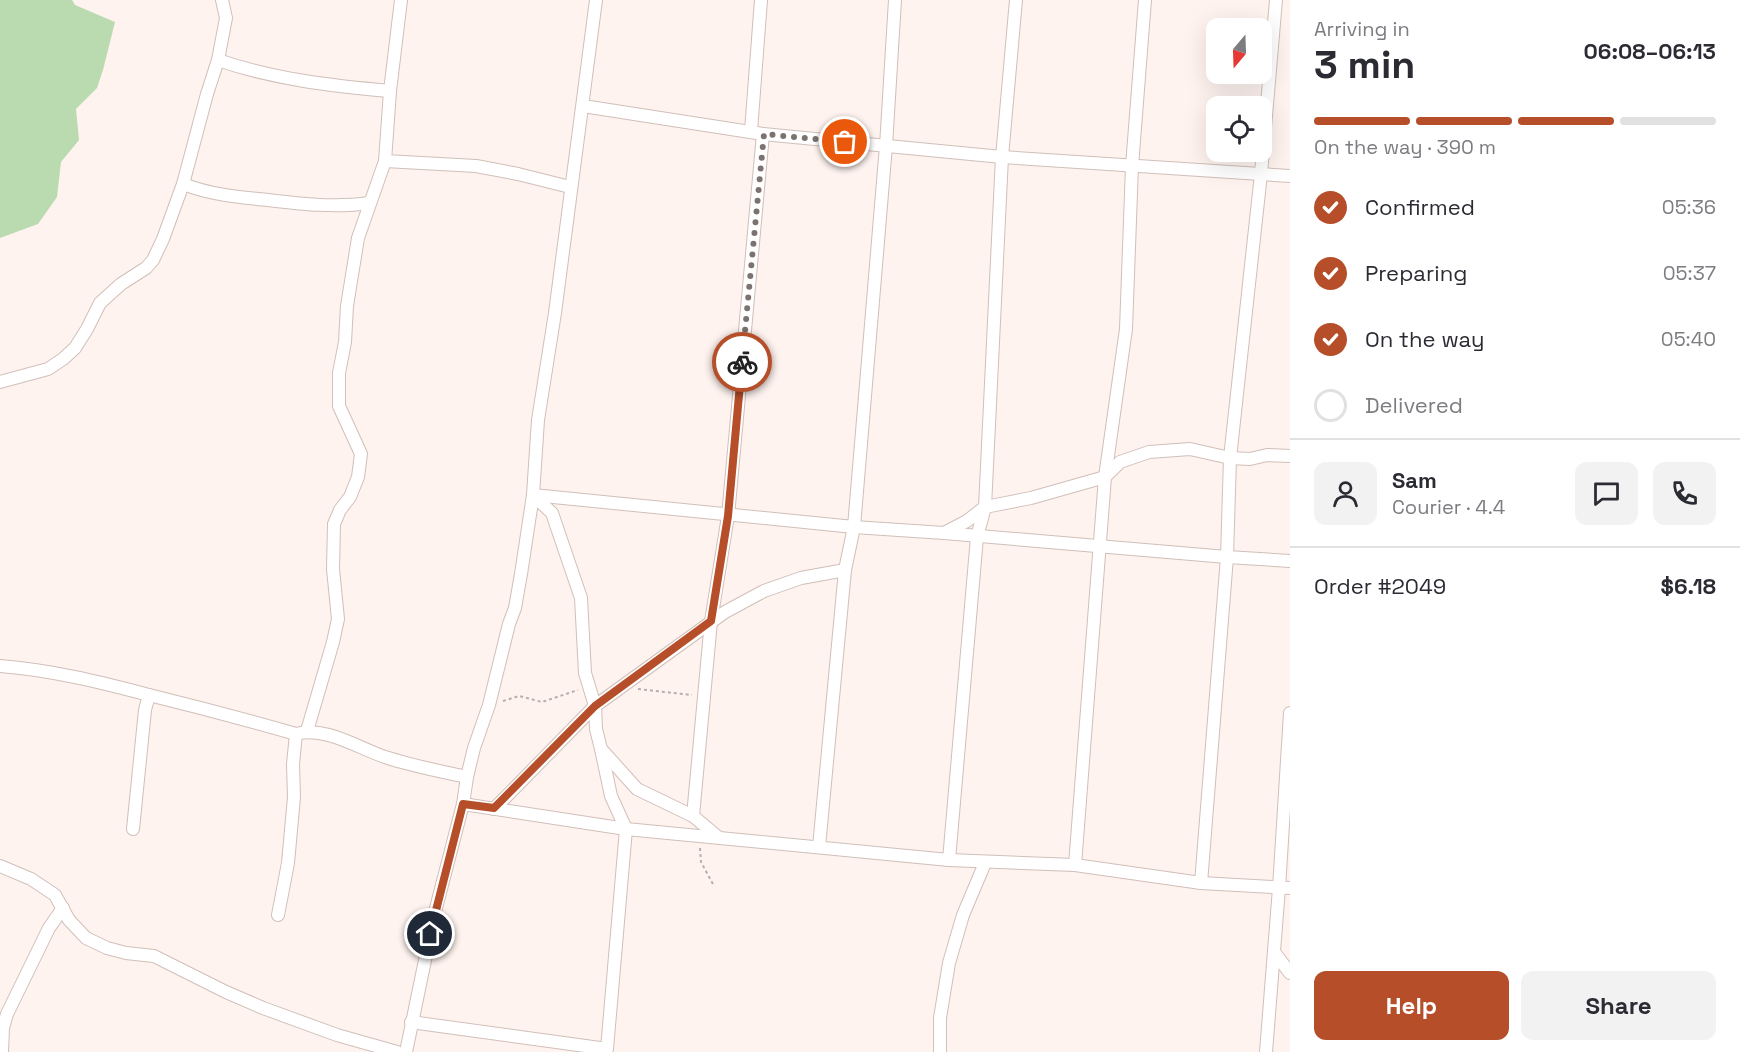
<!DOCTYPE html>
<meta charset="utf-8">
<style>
:root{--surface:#fff;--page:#f2f2f3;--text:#2b2b33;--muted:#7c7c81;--line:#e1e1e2;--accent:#b64e2a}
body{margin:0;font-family:"Space Grotesk",sans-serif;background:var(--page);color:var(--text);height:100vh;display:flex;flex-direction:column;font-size:22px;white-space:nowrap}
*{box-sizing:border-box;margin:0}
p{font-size:20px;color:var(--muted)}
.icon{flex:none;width:33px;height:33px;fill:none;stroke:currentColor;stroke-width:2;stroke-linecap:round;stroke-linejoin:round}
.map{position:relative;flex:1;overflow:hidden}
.sheet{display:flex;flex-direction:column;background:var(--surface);width:450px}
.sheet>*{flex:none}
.needle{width:39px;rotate:199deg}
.buttons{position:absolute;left:1206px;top:18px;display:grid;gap:12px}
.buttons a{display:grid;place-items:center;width:66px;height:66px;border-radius:12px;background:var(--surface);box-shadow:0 6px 24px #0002;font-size:30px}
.pin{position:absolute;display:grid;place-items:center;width:51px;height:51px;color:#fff;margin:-26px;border:3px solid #fff;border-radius:50%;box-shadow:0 2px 6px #0007}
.courier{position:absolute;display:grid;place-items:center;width:60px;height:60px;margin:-30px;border:4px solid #b64e2a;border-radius:50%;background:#fff;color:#222;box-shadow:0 2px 8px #0007}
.head em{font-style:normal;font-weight:700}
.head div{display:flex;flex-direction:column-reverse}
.head{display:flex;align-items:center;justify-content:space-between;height:102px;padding:0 24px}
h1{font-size:39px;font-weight:700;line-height:45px}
.bar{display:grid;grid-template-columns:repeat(4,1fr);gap:9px 6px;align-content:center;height:72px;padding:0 24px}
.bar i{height:8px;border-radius:4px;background:var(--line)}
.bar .on{background:var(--accent)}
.bar p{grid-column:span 4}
.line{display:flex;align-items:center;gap:15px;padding:0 24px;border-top:2px solid var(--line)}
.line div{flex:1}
.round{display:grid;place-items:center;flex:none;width:63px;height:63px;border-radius:12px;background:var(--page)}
ol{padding:0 24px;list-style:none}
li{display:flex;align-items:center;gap:18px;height:66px}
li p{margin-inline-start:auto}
li .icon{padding:6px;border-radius:50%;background:var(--accent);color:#fff;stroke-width:4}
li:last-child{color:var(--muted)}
li i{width:33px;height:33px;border:3px solid var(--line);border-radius:50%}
.button{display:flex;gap:12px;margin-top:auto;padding:12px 24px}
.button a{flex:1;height:69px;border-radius:12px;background:var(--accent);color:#fff;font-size:24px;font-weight:700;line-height:69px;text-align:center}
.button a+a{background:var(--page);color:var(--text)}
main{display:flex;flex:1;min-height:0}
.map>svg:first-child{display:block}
.green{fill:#b9dbaf}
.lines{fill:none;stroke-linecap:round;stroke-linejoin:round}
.minor-casing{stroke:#d1bfb9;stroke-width:14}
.path{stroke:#b8aeab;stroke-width:2;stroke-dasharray:3 3;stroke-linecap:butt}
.minor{stroke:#fff;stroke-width:12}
.done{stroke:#7c7370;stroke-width:6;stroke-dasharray:0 10.8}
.route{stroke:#b64e2a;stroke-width:8}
</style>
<main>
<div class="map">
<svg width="1290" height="1052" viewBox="0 0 1290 1052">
<rect width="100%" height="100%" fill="#fef3ef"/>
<!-- green -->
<path class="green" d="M 0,0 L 72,0 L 75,5 L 115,22 L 103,70 L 97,88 L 76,109 L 79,140 L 61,162 L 57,197 L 38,224 L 0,238 Z"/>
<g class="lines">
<defs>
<g id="minor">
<path d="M 218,60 C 273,79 332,86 390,91"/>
<path d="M 583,106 L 763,134 L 1002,157 L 1290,176"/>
<path d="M 751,131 L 761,0"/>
<path d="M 385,161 L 476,166 L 518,174 L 570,187"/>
<path d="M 183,184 C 212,195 237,197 268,200 C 301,204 336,208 369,203"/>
<path d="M 0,382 L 48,369 L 63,359 L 75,348 L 87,329 L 100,303 L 121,284 L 146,268 L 153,260 L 163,239 L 183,184 L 207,94 L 218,60 L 226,18 L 222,0"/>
<path d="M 533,495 L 854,527 L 944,533 L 1227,557 L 1290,561"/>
<path d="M 533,495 L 552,513 L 581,598 L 585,673 L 595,706 L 596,729 L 601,749 L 637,789 L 693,816 L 718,837"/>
<path d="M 944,533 L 967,521 L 985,507 L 1031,498 L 1105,477 L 1120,462 L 1149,452 L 1190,449 L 1230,458 L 1250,459 L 1267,455 L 1290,456"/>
<path d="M 0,666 C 51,670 100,682 149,695 C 198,707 247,720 296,734 C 326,726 358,748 385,757 C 412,766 440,771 467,777"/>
<path d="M 307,731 L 333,642 L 338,619 L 333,569 L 334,524 L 340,510 L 350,497 L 358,477 L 361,454 L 339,406 L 339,373 L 345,342 L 347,306 L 358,238 L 385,161 L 390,91 L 401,0"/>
<path d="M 463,804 L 626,829 L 949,860 L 1075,865 L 1201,883 L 1290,888"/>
<path d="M 494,809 L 595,706 L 725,612 L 764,591 L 801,578 L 845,570"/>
<path d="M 693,816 L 711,621 L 728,516 L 763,134"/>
<path d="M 133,829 L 145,710 L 149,695"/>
<path d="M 819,847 L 845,570 L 854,527 L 886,146 L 895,0"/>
<path d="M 949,860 L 977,537 L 985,507 L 1002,157 L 1016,0"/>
<path d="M 1075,865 L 1105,477 L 1126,329 L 1132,166 L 1145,0"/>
<path d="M 0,866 L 31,879 L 55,895 L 69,920 L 86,938 L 107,948 L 126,953 L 154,956 L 226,992 L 263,1008 L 337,1035 L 397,1052"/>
<path d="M 1201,883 L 1227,557 L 1230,458 L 1261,174 L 1276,0"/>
<path d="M 278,915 L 288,863 L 294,797 L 293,764 L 296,734"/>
<path d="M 1274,952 L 1290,973"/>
<path d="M 411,1022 L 607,1049 L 626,829 L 611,796 L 601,749"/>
<path d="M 2,1052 L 3,1028 L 7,1014 L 49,928 L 63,908"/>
<path d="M 406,1052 L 435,912 L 463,804 L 467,777 L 474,748 L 489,705 L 509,624 L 515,608 L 521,574 L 533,495 L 538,420 L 555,313 L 596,0"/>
<path d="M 940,1052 L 940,1018 L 949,963 L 963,915 L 985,863"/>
<path d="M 1266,1052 L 1279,888 L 1290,713"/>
</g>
</defs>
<!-- minor casing -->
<use href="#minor" class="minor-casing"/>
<!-- path -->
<g class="path">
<path d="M 638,689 L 692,695"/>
<path d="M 503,701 L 519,696 L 542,702 L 578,690"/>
<path d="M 700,848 L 701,862 L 714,886"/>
</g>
<!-- minor -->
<use href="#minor" class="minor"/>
</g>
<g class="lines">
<!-- done -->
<path class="done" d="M 742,362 L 764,134 L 845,142"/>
<!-- route -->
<path class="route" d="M 430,934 L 463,804 L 494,808 L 595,706 L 711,621 L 728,516 L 742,362"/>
</g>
</svg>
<div class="buttons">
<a><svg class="needle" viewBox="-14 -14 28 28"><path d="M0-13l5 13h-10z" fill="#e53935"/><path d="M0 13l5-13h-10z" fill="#7c7c81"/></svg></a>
<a><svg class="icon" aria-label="locate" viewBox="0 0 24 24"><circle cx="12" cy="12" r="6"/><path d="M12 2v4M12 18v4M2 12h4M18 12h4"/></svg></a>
</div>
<div class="pin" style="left:845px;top:142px;background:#ea580c"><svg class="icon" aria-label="bag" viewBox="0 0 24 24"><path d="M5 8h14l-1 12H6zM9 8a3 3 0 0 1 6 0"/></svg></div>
<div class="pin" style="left:430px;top:934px;background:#1f2937"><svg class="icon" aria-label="home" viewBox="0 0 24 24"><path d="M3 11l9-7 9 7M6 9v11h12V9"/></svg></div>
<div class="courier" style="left:742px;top:362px"><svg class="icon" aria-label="bike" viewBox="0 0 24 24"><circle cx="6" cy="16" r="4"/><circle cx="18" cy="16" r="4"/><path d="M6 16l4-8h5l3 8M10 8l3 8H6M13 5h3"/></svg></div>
</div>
<section class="sheet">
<div class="head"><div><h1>3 min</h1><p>Arriving in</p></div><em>06:08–06:13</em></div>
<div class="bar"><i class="on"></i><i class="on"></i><i class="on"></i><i></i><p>On the way · 390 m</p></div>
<ol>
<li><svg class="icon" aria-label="check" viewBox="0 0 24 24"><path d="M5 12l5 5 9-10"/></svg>Confirmed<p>05:36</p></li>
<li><svg class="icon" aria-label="check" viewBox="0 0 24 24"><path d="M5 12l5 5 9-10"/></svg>Preparing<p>05:37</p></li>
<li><svg class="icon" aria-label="check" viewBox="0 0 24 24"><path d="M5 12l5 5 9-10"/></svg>On the way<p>05:40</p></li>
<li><i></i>Delivered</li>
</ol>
<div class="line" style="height:108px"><a class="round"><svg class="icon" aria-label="person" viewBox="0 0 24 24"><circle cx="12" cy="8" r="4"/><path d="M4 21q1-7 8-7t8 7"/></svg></a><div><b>Sam</b><p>Courier · 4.4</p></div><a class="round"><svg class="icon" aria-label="chat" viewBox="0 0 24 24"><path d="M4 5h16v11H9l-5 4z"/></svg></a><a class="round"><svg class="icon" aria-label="phone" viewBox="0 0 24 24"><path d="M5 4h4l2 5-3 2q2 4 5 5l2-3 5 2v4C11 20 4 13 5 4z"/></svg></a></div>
<div class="line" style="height:78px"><div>Order #2049</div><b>$6.18</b></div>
<div class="button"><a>Help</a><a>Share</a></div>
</section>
</main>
